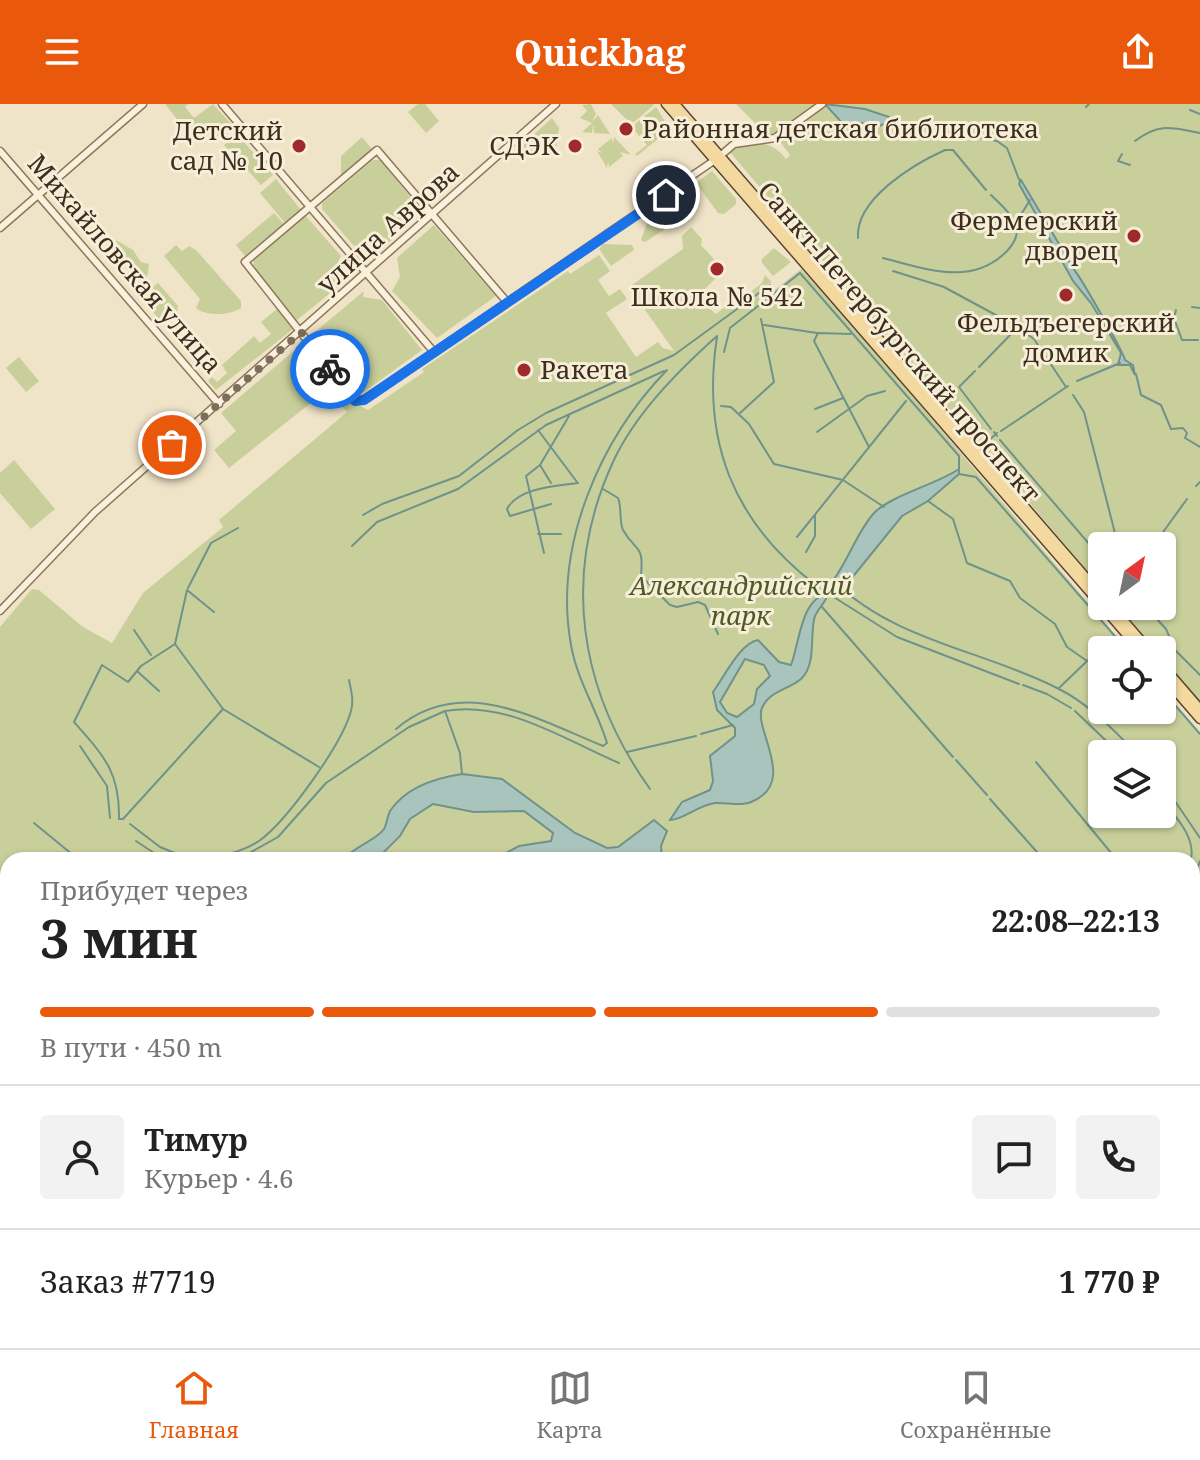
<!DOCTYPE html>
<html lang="ru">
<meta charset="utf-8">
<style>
:root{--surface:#fff;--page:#f2f2f2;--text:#222;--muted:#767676;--line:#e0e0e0;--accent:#ea580c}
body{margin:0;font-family:"Noto Serif",serif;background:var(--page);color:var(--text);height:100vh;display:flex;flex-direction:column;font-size:30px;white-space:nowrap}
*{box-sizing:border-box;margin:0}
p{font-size:26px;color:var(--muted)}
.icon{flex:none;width:44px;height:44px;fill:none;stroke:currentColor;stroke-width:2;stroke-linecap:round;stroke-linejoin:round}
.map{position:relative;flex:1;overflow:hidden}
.sheet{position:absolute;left:0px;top:748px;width:1200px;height:496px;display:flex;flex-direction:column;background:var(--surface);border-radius:24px 24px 0 0;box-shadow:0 2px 6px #0004}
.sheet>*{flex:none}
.needle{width:52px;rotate:33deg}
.controls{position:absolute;left:1088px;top:428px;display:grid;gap:16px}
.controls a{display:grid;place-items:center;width:88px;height:88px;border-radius:8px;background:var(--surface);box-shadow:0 2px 6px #0004;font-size:40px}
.pin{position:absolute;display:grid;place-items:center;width:68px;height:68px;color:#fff;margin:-34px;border:4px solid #fff;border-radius:50%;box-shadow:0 2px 8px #0007}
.courier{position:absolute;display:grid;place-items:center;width:80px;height:80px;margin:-40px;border:6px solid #1a73e8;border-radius:50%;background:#fff;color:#222;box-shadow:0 2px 10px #0007}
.head em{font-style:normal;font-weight:700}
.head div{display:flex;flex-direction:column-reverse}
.head{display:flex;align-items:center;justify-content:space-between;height:136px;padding:0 40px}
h1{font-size:52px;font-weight:700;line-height:60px}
.bar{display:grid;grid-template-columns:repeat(4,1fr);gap:12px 8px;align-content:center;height:96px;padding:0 40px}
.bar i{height:10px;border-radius:6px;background:var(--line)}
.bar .active{background:var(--accent)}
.bar p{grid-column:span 4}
.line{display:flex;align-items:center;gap:20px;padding:0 40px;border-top:2px solid var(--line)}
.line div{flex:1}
.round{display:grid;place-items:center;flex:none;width:84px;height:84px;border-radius:8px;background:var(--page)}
header{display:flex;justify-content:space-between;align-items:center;height:104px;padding:0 40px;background:var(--accent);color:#fff;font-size:36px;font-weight:700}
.tabs{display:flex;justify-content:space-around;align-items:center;height:112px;border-top:2px solid var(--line);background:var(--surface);font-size:22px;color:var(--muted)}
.tabs a{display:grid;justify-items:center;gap:4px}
.tabs .active{color:var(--accent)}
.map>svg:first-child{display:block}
.green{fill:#c9cf9b;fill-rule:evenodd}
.water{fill:#a9c4bc;stroke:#6f938a;stroke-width:2;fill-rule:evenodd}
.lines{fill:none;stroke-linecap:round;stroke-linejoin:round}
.stream{stroke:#6f938a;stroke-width:2}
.minor-casing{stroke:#8d765c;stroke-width:9}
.major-casing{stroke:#5b4430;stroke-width:11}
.minor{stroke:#faf1dc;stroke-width:6}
.major{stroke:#f3d9a0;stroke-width:8}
.done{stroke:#7c6e5b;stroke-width:8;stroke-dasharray:0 14.4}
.route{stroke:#1a73e8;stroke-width:10}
.poi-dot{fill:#9e2a2b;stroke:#f7eed8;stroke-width:3}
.labels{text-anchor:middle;stroke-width:6;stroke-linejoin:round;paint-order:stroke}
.poi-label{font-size:26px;fill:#3d2e20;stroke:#f7eed8;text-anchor:end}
.street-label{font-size:26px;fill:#3d2e20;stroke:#f7eed8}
.park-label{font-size:26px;font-style:italic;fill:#4d5a26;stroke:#f7eed8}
</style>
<header><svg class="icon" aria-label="menu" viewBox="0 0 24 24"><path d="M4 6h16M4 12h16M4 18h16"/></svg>Quickbag<svg class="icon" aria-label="share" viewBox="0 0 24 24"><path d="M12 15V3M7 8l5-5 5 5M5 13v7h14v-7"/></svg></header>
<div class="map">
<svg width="1200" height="1244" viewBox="0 0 1200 1244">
<rect width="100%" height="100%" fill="#f0e4c8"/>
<!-- green -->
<g class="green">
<path d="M 165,0 L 188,0 L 185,3 L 194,14 L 213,0 L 233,22 L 216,37 L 205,24 L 192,34 Z"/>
<path d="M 418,0 L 425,0 L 439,17 L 426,29 L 408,8 Z"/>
<path d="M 591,0 L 596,10 L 592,18 L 598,11 L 610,30 L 594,29 L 593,20 L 592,29 L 582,28 L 592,19 L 580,14 L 587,7 L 582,1 Z"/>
<path d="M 611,0 L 653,0 L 654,1 L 634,18 L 629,18 Z"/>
<path d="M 736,0 L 819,0 L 769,33 Z"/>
<path d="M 829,0 L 1200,0 L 1200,597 L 1162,554 L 1162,546 L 1155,546 L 1117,502 L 1162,502 L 1162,442 L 1102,442 L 1102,484 L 729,47 C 749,31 776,39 786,55 L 790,51 L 778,35 Z"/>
<path d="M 656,3 L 670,25 L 637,52 L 635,50 L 647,41 L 634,26 L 635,20 Z"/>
<path d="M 552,14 L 559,24 L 555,52 L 522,48 L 518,45 Z"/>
<path d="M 237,30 L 273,71 L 261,81 L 224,41 Z"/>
<path d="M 362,33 L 372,45 L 341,72 L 341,52 Z"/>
<path d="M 614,33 L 631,51 L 620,48 L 623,52 L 609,63 L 608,57 L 607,64 L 597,47 L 602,49 L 598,45 L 612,34 L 613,40 Z"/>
<path d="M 373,56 L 380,56 L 422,107 L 384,143 L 372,138 L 354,142 L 322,105 L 322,99 Z"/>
<path d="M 712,67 L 736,95 L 736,100 L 724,110 L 718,109 L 696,79 Z"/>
<path d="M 276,75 L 301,106 L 285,119 L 260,89 Z"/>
<path d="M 689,82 L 698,94 L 698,101 L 680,114 L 672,106 L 667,110 L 673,120 L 645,138 L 641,136 L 651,107 Z"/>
<path d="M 274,109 L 284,120 L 245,152 L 236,141 Z"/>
<path d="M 305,111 L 341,152 L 334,166 L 339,182 L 297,216 L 253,162 L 254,155 Z"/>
<path d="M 434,121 L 496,192 L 437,234 L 392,187 L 400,173 L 397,154 Z"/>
<path d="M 691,123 L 702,135 L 701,141 L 724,166 L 700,190 L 703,199 L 716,210 L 737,193 L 743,194 L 762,179 L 765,171 L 772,178 L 760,185 L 766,193 L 801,165 L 842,209 L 1128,546 L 1102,546 L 1102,606 L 1162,606 L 1162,585 L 1200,628 L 1200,1013 L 1192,1019 L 1192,756 L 8,756 L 8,1073 L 0,1060 L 0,523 L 32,485 L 39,486 L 83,523 L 112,539 L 143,489 L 223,423 L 219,416 L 347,308 L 327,286 L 229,364 L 214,346 L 236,327 L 221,309 L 304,238 L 356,300 L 368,306 L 424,268 L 422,265 L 568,167 L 570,170 L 599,151 L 610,167 L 598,176 L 609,192 L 620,185 L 627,195 L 606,209 L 636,253 L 658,238 L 663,244 L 674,247 L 629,183 L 683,145 L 682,132 ZM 1102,650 L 1162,650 L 1162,710 L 1102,710 Z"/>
<path d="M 116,136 L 133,146 L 141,158 L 149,160 L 147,174 L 140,174 L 125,163 Z"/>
<path d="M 603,140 L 632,141 L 634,146 L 611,162 L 599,145 Z"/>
<path d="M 176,141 L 182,147 L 189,142 L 196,146 L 241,197 L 241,204 C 229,212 205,212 196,204 L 200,195 L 164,152 Z"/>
<path d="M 774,144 L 791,158 L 773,172 L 762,159 L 762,155 Z"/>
<path d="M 158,179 L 178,202 L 177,209 L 162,219 L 141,193 Z"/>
<path d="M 364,187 L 363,193 L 382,196 L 422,246 L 361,290 L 356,290 L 309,233 Z"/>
<path d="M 277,205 L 293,225 L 216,286 L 208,277 L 212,273 L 217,278 L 227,269 L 222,261 L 254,232 L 260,239 L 271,230 L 261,218 Z"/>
<path d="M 19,253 L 39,277 L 26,288 L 6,264 Z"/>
<path d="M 14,356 L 55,405 L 31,425 L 0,389 L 0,369 Z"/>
<path d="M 147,1236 L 931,1236 L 921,1244 L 154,1244 Z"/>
</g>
<!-- water -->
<g class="water">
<path d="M 825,0 L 865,5 L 889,13 L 889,18 L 877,23 L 862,19 L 843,20 Z"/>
<path d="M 1021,76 L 1075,167 C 1081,174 1124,249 1125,256 L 1133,261 L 1135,271 L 1130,261 L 1118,261 L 1121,249 L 1091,199 L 1073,177 L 1019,80 Z"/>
<path d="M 959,365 L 959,370 L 928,397 L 902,412 L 851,475 L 836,479 L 834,475 C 849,455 857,428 874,409 C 892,391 935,381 959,365 Z"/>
<path d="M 828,490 C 825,501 815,506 814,516 C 810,535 816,561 801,575 C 788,586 769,587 762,604 C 753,625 799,679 751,698 C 739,703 727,698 715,699 C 699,701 682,716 670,716 L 682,698 L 710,686 L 713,677 L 710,652 L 735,632 L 735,624 L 717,606 L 713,588 C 724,573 740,539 758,536 L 779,558 L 791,561 C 799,541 801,493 828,490 ZM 745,555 L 764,561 L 770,572 L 757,585 L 754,600 L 737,613 L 727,609 L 720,598 Z"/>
<path d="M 462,670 L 502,675 L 575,729 L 607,744 L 618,743 L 654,716 L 667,727 L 661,742 L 662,756 L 493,756 L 519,742 L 551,737 L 553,729 L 524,707 L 474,708 L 433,700 L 410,715 L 400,732 L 376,756 L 343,756 C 354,742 377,736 384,725 C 387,720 387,713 390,707 C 406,683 435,674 462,670 Z"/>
</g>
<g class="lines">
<!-- stream -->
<g class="stream">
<path d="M 1086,3 L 1089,0"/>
<path d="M 1190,6 L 1200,10"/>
<path d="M 889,17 L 997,37 L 1007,44 L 1020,78"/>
<path d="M 1135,37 C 1160,18 1173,24 1200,29"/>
<path d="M 1122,50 L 1118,57 L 1130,61"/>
<path d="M 1022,109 L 1030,96"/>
<path d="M 858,134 C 855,95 914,60 945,46 L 953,46 L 986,86"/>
<path d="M 883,154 C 926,165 972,183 1007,147 C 1030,123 1008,108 991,91"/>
<path d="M 893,167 L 944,183 L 1005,216"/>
<path d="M 1192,203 L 1200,204"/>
<path d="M 1176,206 L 1174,214 L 1182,236 L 1198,236"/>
<path d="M 1009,218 L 1019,225"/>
<path d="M 764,221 L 817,229"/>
<path d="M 1024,228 L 1034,235 L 1066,283"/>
<path d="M 851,230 L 818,229 L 814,237 L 869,343"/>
<path d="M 717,233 C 701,337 733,418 817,482"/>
<path d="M 724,248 L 730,224 L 800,169 L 959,352 L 959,366"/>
<path d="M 979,263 L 1017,224"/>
<path d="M 975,267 L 959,283 L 991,325"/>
<path d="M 1136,270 L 1141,291 L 1161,301 L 1171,325 L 1183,324 L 1187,329 L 1185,334 L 1200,343"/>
<path d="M 1077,277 L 1120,259"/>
<path d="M 1073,291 L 1084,308 L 1118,441"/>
<path d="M 721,302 L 731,303 L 749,320 L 774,360 L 843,376 L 884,403"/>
<path d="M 815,305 L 843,294"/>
<path d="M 740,309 L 774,278 L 761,215"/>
<path d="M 538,326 L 577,378"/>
<path d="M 1001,327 L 1068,282"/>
<path d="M 817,328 L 867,292 L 885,287"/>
<path d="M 994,328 L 997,332"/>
<path d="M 1000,336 L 1102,455"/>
<path d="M 988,337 L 997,329"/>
<path d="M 540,361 L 551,379"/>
<path d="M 959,370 L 976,373 L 1127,546"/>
<path d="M 1196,382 L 1200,378"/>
<path d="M 603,385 L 618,394 C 622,404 619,417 623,426 C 636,449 644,439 641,472 L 670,501 L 677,503 L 698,498 L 705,501 L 718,530"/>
<path d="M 928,397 L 953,415 L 967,459 L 1010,477 L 1020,494 L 1055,520 L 1067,543 L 1087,557 L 1117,534"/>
<path d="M 551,400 L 510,412 L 507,405 C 518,384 556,382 578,379"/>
<path d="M 363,411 L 382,400 L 459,372 L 518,326 L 546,309 L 674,251 L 770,181"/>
<path d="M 538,430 L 561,430"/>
<path d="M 797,433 L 906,297"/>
<path d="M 352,442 L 377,418 L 458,385 L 546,321 L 664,267"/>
<path d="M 1153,442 L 1187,395"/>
<path d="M 806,448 L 815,432 L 815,412"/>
<path d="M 544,449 L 526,372 L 540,361 L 569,312"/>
<path d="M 836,479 C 896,537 985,547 1057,584 C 1088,599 1113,625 1137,650"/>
<path d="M 188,484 L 211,439 L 238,424"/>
<path d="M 821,485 L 897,533 L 1019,580"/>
<path d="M 1145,502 L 1166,525 L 1175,546 L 1200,571"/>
<path d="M 822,503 L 953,653"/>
<path d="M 214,508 L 187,486 L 175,540 L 141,562 L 128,578 L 102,561 L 74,618 C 104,652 120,668 119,715 L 123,715 L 223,605"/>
<path d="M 134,526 L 151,551"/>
<path d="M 175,540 L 223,605 L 319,663"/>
<path d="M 137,567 L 159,587"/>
<path d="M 1023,581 L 1047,590 L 1071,604"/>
<path d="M 1059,584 L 1086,558"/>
<path d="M 1162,586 L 1200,630"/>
<path d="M 1075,607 L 1120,650"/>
<path d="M 396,625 C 462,569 536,615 603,642 L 607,639 C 597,606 577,576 571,541 C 553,442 600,335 667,266"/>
<path d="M 701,630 L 733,621"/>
<path d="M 80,642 L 107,682 L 110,714"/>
<path d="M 627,648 L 696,632"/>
<path d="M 460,649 L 445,607 C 506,596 565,636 619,659"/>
<path d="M 460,650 L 462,670"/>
<path d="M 956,656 L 987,691"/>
<path d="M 1036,658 L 1117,756"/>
<path d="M 1162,678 L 1200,734"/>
<path d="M 650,685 C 579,586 561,471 613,358 C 635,310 678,267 717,232"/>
<path d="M 990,695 L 1044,756"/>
<path d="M 1162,695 C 1175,712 1196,733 1191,756"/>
<path d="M 34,719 L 79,756"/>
<path d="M 130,720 L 160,743 L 192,756"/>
<path d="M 136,737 L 163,755"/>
<path d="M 200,756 C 220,753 242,748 259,737 C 287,717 342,640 351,607 C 354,596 351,586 349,576"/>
<path d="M 237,756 L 278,733 L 326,679 L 409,623 L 445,607"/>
<path d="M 1192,780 L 1200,757"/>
<path d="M 1192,1014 L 1200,1007"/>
<path d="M 326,1236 L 332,1244"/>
<path d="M 453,1236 L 459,1244"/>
<path d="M 468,1236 L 470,1244"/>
<path d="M 533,1236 L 579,1244"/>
<path d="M 554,1236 L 623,1243 L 666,1236"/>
<path d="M 726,1236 L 736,1244"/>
<path d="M 330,1242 L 389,1236"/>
<path d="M 271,1244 L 282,1236"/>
<path d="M 308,1244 L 316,1239 L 314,1236"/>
<path d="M 646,1244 L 681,1236"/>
<path d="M 690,1244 L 695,1236"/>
<path d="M 704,1244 L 711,1236"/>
<path d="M 917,1244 L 926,1236"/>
</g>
<defs>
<g id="minor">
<path d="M 222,0 L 434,248"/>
<path d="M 0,47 L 219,300"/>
<path d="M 720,52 L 734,40 L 775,34 L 822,0"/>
<path d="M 0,124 L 143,0"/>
<path d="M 507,198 L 377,46 L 245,158 L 355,297 L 364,296 L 715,56"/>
<path d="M 0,507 L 95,408 L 556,0"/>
<path d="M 1192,1024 L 1200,1017"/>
<path d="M 0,1079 L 8,1088"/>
<path d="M 1192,1085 L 1200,1079"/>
<path d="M 0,1178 L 8,1187"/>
<path d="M 0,1189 L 8,1198"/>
<path d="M 1192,1214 L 1200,1208"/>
<path d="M 138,1236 L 145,1244"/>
<path d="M 1064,1236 L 1070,1244"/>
<path d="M 928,1244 L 937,1236"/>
<path d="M 1002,1244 L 1011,1236"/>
<path d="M 1157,1244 L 1167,1236"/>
</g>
<g id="major">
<path d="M 666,0 L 1102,502"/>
<path d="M 675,0 L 1102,492"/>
<path d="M 1102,502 L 1140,546"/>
<path d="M 1111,502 L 1149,546"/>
<path d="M 1162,561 L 1200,605"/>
<path d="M 1162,571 L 1200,615"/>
</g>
</defs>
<!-- minor casing -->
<use href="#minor" class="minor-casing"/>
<!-- major casing -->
<use href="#major" class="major-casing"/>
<!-- minor -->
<use href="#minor" class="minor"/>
<!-- major -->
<use href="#major" class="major"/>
</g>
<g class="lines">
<!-- done -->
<path class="done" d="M 172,341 L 301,228 L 330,265"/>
<!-- route -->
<path class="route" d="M 330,265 L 355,297 L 364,296 L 666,91"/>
</g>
<!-- markers -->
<g class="poi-dot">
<circle cx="626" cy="25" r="8"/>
<circle cx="299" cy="42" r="8"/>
<circle cx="575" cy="42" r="8"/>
<circle cx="1134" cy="132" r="8"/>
<circle cx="717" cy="165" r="8"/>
<circle cx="1066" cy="191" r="8"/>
<circle cx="524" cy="266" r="8"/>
</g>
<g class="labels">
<!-- poi labels -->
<g class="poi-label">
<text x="642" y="34" text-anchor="start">Районная детская библиотека</text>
<text x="283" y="36">Детский<tspan x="283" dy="30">сад № 10</tspan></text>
<text x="559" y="51">СДЭК</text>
<text x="1118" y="126">Фермерский<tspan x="1118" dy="30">дворец</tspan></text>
<text x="717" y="202" text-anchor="middle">Школа № 542</text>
<text x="1066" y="228" text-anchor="middle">Фельдъегерский<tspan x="1066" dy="30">домик</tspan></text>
<text x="540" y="275" text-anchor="start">Ракета</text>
</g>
<!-- street labels -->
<g class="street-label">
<text transform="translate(388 124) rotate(-42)" y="9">улица Аврова</text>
<text transform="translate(125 160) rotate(49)" y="9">Михайловская улица</text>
<text transform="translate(899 238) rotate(49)" y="9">Санкт-Петербургский проспект</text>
</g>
<!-- park labels -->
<g class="park-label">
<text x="741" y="491">Александрийский<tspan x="741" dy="30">парк</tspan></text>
</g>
</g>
</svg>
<div class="controls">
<a><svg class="needle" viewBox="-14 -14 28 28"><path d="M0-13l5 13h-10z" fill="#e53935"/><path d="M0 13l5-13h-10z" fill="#767676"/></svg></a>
<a><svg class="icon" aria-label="locate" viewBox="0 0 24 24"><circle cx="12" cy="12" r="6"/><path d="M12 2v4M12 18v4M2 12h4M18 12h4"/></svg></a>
<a><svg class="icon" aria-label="layers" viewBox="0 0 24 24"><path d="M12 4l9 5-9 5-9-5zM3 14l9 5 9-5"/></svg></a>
</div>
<div class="pin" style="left:172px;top:341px;background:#ea580c"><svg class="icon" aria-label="bag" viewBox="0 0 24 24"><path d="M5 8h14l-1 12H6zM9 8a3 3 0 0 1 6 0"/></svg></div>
<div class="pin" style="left:666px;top:91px;background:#1f2937"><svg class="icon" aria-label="home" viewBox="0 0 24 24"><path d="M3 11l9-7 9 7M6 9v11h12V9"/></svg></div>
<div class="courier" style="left:330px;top:265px"><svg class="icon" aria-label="bike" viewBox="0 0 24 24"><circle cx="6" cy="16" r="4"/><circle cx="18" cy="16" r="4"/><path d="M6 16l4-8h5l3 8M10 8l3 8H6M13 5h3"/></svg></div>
<section class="sheet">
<div class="head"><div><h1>3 мин</h1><p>Прибудет через</p></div><em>22:08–22:13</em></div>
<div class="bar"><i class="active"></i><i class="active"></i><i class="active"></i><i></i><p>В пути · 450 m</p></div>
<div class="line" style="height:144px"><a class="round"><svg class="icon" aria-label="person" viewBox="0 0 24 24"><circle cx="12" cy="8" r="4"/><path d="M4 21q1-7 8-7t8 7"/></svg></a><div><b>Тимур</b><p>Курьер · 4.6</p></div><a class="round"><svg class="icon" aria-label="chat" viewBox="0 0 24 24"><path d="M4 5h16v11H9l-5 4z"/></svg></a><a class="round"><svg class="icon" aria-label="phone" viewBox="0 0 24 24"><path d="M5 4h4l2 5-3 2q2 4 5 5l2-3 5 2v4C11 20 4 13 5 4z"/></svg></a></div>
<div class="line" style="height:104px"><div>Заказ #7719</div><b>1 770 ₽</b></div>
</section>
</div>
<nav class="tabs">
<a class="active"><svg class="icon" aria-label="home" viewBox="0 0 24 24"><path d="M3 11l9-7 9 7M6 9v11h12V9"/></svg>Главная</a>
<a><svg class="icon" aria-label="map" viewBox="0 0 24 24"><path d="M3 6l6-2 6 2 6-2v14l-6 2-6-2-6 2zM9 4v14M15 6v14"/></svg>Карта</a>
<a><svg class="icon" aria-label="saved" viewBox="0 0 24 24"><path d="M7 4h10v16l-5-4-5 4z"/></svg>Сохранённые</a>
</nav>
